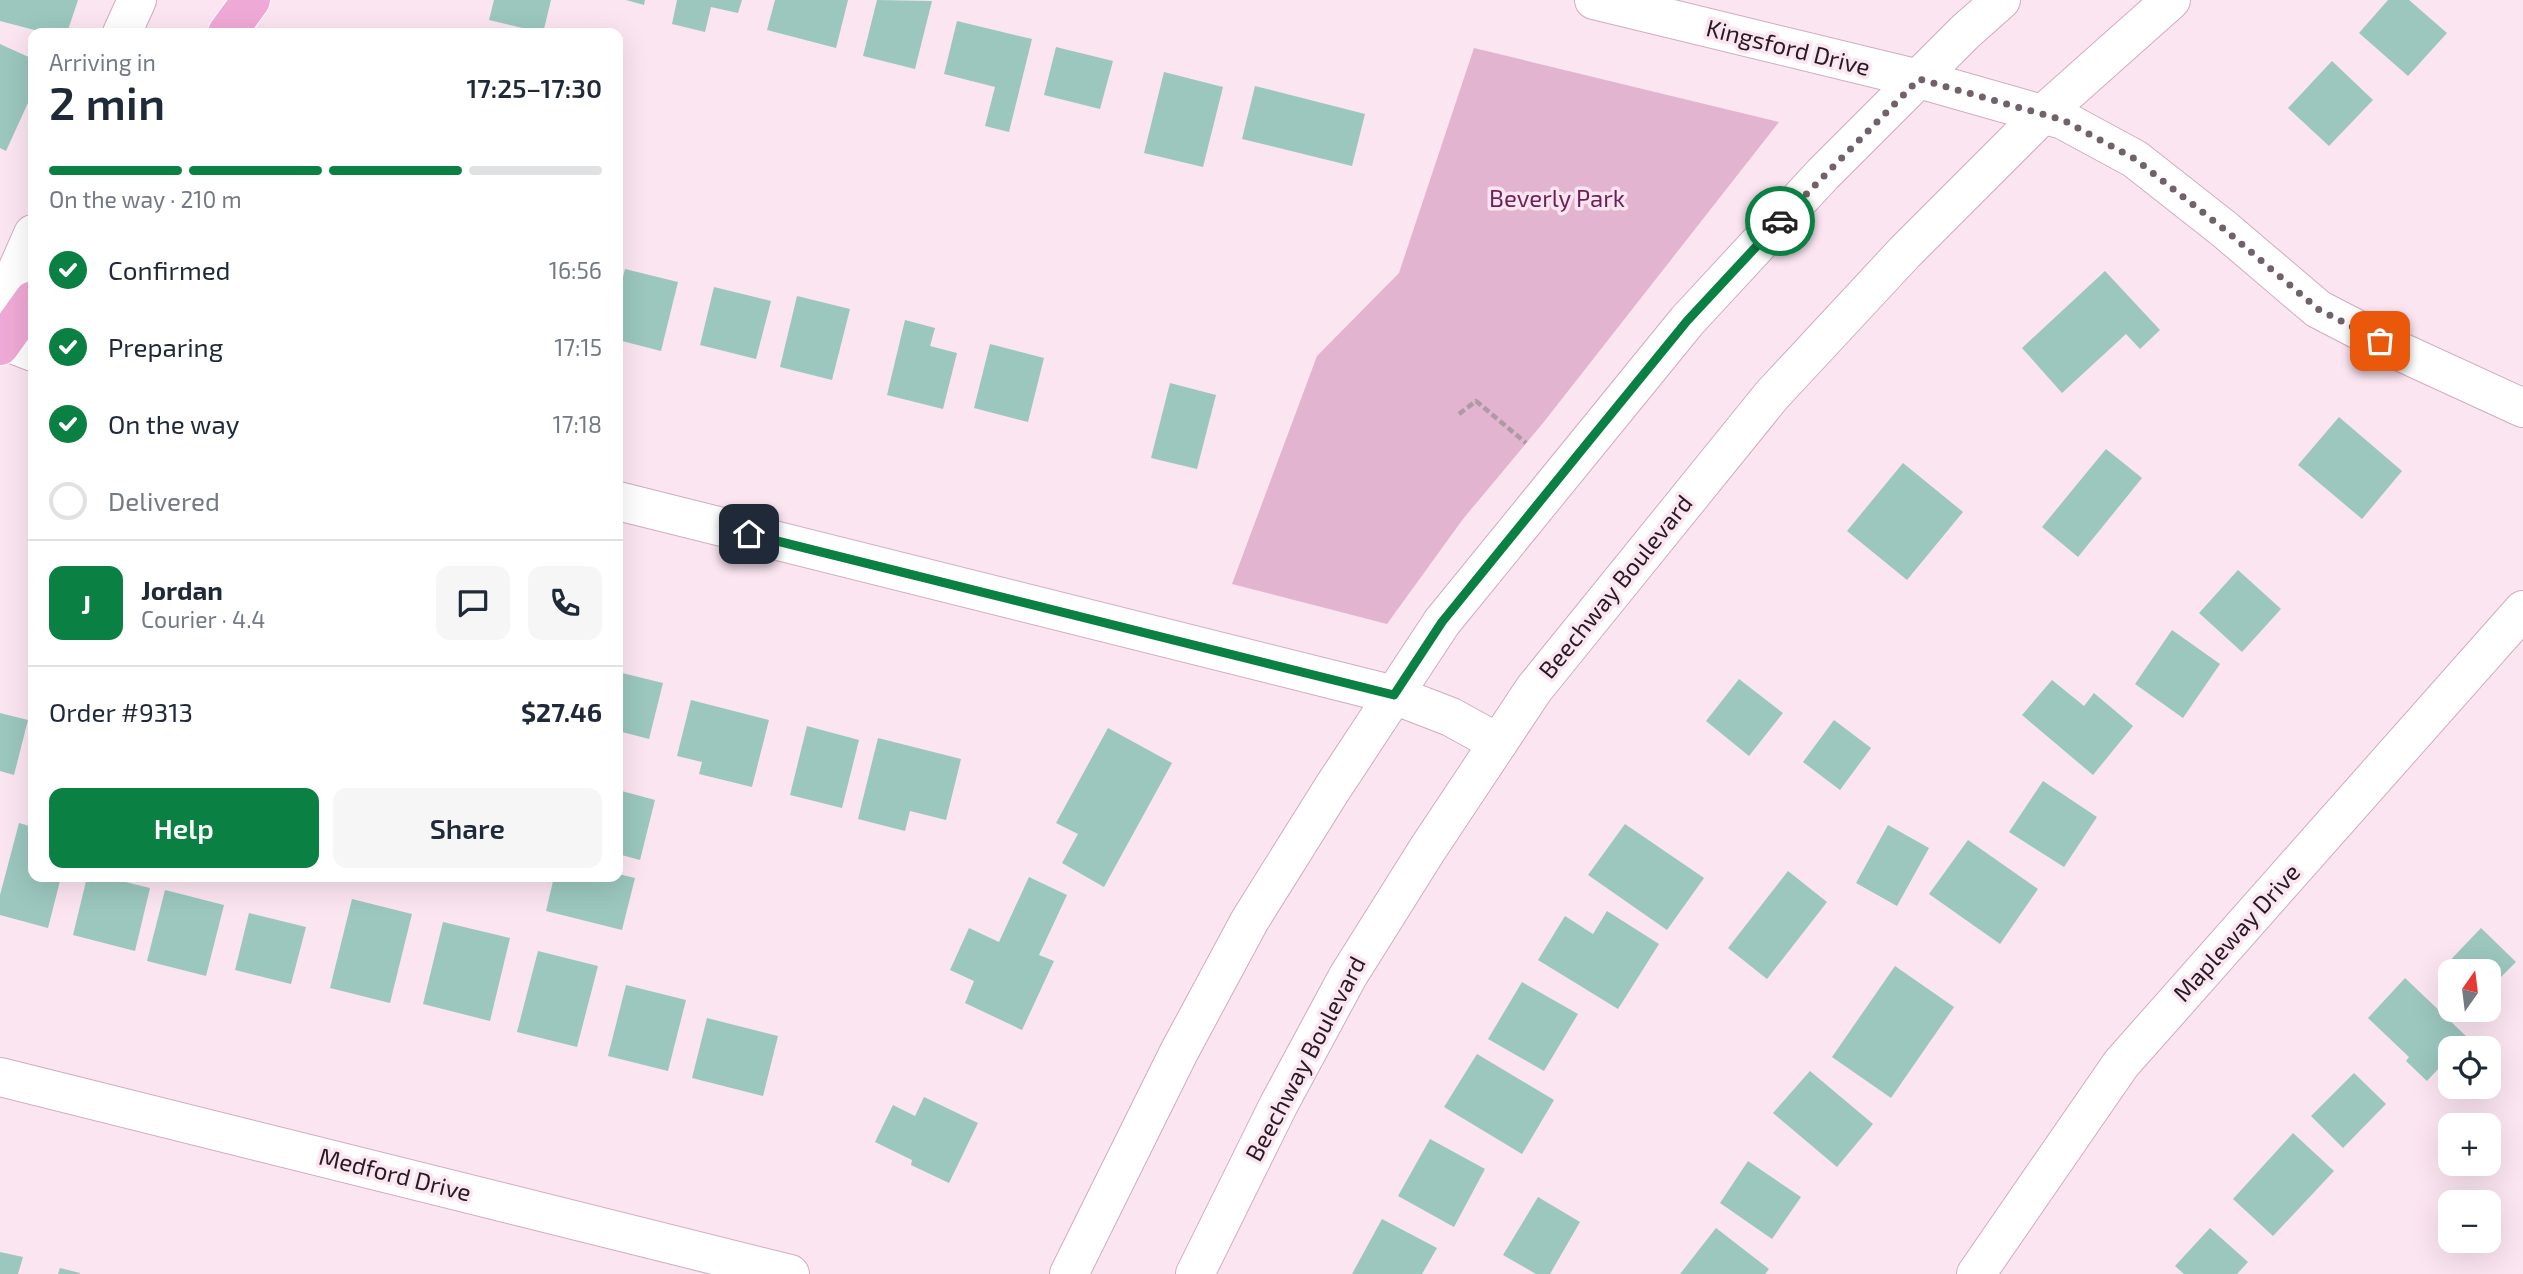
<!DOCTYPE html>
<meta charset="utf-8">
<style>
:root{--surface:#fff;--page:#f6f6f7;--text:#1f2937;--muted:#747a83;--line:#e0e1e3;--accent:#0b8043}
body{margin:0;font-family:"Exo 2",sans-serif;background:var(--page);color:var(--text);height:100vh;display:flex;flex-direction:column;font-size:26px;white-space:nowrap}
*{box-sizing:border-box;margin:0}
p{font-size:23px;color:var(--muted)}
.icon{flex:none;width:38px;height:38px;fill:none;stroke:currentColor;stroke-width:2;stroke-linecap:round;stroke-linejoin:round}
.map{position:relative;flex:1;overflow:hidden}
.panel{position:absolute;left:28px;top:28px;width:595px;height:854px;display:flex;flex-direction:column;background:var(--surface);border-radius:14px;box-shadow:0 7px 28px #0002}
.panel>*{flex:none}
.needle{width:46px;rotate:14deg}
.controls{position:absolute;left:2438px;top:959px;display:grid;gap:14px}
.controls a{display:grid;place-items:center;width:63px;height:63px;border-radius:14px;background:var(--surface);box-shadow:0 7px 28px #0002;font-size:35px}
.pin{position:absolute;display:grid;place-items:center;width:60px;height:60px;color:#fff;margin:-30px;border-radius:14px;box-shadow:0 4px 10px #0006}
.courier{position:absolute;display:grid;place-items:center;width:70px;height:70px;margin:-35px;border:5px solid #0b8043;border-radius:50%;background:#fff;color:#222;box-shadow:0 2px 9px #0007}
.headline em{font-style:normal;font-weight:600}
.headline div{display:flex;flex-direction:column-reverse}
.headline{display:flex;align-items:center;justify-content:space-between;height:119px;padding:0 21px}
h1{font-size:46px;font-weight:600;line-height:52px}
.bar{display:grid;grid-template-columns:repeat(4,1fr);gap:10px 7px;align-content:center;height:84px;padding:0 21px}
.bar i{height:9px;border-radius:5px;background:var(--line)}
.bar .selected{background:var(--accent)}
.bar p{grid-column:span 4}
.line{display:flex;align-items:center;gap:18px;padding:0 21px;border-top:2px solid var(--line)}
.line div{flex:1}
.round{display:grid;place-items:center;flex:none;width:74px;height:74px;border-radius:14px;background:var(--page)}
ol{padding:0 21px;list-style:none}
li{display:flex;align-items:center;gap:21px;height:77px}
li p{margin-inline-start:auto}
li .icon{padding:7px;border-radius:50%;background:var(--accent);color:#fff;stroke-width:4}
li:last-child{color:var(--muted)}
li i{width:38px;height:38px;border:4px solid var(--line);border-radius:50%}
.button{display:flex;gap:14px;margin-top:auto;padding:14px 21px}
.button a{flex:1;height:80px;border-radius:14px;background:var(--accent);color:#fff;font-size:28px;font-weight:600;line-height:80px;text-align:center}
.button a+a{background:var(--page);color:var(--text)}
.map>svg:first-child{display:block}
.green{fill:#e2b4cf}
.building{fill:#9bc7be}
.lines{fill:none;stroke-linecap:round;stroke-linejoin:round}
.minor-casing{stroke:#cfacc0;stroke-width:40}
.major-casing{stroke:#fff;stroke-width:40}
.path{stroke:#ad9aa5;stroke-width:4.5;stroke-dasharray:7 3.5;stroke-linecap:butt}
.minor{stroke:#fff;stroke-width:38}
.major{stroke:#efa9d6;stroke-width:38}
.done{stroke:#71616a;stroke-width:7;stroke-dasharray:0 12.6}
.route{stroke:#0b8043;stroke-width:9}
.labels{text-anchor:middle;stroke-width:7;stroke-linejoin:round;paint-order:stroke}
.street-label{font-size:24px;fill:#271a22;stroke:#fbe5f1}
.park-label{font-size:24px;fill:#6e1f55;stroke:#fbe5f1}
</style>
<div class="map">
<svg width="2523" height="1274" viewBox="0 0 2523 1274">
<rect width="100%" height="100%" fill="#fbe5f1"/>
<!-- green -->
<path class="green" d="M 1474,48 L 1779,122 L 1543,423 L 1463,519 L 1387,624 L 1232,584 L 1317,356 L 1399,273 Z"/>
<!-- building -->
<g class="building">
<path d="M 0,0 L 78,0 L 67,33 L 46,33 L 0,21 Z"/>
<path d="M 494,0 L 551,0 L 543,33 L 489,20 Z"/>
<path d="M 626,0 L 645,0 L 644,5 Z"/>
<path d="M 677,0 L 742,0 L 738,13 L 711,7 L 705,32 L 672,24 Z"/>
<path d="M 775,0 L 848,0 L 836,48 L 767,30 Z"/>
<path d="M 877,0 L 932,1 L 915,69 L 863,56 Z"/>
<path d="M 2388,0 L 2409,0 L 2447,33 L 2408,76 L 2359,33 Z"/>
<path d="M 957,21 L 1032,39 L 1009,132 L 985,126 L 995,87 L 944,74 Z"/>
<path d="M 0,44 L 33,59 L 33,92 L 6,151 L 0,148 Z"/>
<path d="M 1056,47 L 1113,61 L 1100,109 L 1044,95 Z"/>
<path d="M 2332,61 L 2373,100 L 2329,146 L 2288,108 Z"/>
<path d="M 1164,72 L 1223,87 L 1203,167 L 1144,153 Z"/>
<path d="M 1255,86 L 1365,114 L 1352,166 L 1242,139 Z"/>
<path d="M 625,269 L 678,282 L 661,351 L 618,340 L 618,297 Z"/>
<path d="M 2105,271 L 2160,330 L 2140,349 L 2126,334 L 2062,393 L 2022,348 Z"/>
<path d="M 714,287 L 771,301 L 756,359 L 700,345 Z"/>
<path d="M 797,296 L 850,309 L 832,380 L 780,367 Z"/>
<path d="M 905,320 L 935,328 L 930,346 L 957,353 L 943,409 L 887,395 Z"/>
<path d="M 990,344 L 1044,358 L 1028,422 L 974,408 Z"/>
<path d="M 1170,383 L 1216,395 L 1197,469 L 1151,458 Z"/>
<path d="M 2339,417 L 2402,471 L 2362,519 L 2298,465 Z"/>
<path d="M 2106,449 L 2142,478 L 2078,557 L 2042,527 Z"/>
<path d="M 1903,463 L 1963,512 L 1907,580 L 1847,531 Z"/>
<path d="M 2238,570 L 2281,609 L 2242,652 L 2199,613 Z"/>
<path d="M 2172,630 L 2220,664 L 2183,718 L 2135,684 Z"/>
<path d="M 618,672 L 663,683 L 649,739 L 622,732 L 618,744 Z"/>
<path d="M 1739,679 L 1783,713 L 1749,756 L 1706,721 Z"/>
<path d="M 2052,680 L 2084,706 L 2094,693 L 2133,726 L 2093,775 L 2022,715 Z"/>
<path d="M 691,700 L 769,720 L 752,787 L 699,774 L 702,762 L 677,756 Z"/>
<path d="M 0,713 L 28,720 L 14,775 L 0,771 Z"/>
<path d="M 1834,720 L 1871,748 L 1840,790 L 1803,762 Z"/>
<path d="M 807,726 L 859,740 L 842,808 L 790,795 Z"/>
<path d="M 1108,728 L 1172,763 L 1104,887 L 1062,863 L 1078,834 L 1056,823 Z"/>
<path d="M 878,738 L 961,759 L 946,820 L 910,811 L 905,831 L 858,819 Z"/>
<path d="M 2043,781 L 2097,817 L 2064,867 L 2009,832 Z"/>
<path d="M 618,790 L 655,800 L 640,860 L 618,854 Z"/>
<path d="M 19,823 L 33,827 L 33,877 L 61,877 L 48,928 L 0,915 L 0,895 Z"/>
<path d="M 1625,824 L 1704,878 L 1667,930 L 1588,875 Z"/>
<path d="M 1888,825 L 1929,848 L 1897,906 L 1856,883 Z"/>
<path d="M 1968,840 L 2038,889 L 2000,944 L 1929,894 Z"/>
<path d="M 1788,871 L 1827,902 L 1767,979 L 1728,948 Z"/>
<path d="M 618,874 L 635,878 L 622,930 L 546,911 L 554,877 L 618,877 Z"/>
<path d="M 87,877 L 105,877 L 150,888 L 135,951 L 73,935 Z"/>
<path d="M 1029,877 L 1067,895 L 1039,955 L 1054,961 L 1022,1030 L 965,1003 L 974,981 L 950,970 L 969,928 L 999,942 Z"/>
<path d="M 165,890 L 224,905 L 206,976 L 147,961 Z"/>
<path d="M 352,899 L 412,914 L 390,1003 L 330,988 Z"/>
<path d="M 1607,911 L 1659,944 L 1618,1009 L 1538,960 L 1565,916 L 1593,934 Z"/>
<path d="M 249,913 L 306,927 L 291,984 L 235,970 Z"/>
<path d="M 443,922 L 510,938 L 490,1021 L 423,1004 Z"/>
<path d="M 2481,928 L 2516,962 L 2488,990 L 2488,971 L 2450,971 L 2450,985 L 2438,973 Z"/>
<path d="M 538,951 L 598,966 L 577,1047 L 517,1032 Z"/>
<path d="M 1895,966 L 1954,1007 L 1891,1098 L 1832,1057 Z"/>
<path d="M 2405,978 L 2467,1037 L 2457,1048 L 2450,1048 L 2450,1056 L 2427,1081 L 2406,1061 L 2409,1057 L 2368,1018 Z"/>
<path d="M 1522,982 L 1578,1014 L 1544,1071 L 1488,1039 Z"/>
<path d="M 626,985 L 686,1000 L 668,1071 L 608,1056 Z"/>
<path d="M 707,1018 L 778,1036 L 763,1096 L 692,1078 Z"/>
<path d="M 1477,1054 L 1554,1100 L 1522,1154 L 1444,1107 Z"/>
<path d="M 1810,1071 L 1873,1124 L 1837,1167 L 1773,1113 Z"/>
<path d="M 2354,1073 L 2386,1104 L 2343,1148 L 2311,1116 Z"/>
<path d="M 924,1097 L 978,1123 L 949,1183 L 911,1165 L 912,1160 L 875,1142 L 893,1105 L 915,1116 Z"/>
<path d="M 2293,1133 L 2334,1171 L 2273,1236 L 2233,1199 Z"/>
<path d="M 1430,1139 L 1485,1169 L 1454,1227 L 1398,1196 Z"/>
<path d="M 1748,1161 L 1801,1197 L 1772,1239 L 1720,1203 Z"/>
<path d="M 1538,1197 L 1580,1222 L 1550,1274 L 1536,1274 L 1503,1255 Z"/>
<path d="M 1382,1219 L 1437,1248 L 1422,1274 L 1352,1274 Z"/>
<path d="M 1716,1228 L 1769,1269 L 1765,1274 L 1680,1274 Z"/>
<path d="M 2210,1228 L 2248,1262 L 2237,1274 L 2184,1274 L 2175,1266 Z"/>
<path d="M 0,1252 L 23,1257 L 18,1274 L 0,1274 Z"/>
<path d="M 60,1268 L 80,1273 L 80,1274 L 58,1274 Z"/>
</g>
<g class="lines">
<defs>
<g id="minor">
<path d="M 1594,0 L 1919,79 L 2063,120 L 2135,159 L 2224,229 L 2318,309 L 2401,352 L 2523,408"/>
<path d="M 122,33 L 137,0"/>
<path d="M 0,309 L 33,234"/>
<path d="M 4,341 L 33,352"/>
<path d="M 618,501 L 1394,695 L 1451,717 L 1498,743"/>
<path d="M 0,1077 L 790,1274"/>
<path d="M 1069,1274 L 1179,1052 L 1250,920 L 1332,789 L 1442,622 L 1687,321 L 1823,174 L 1965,32 L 2001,0"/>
<path d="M 1195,1274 L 1279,1104 L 1348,976 L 1427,850 L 1534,689 L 1772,395 L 1905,252 L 2043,114 L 2171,0"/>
<path d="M 1976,1274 L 2121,1064 L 2523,610"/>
</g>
<g id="major">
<path d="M 227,33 L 251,0"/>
<path d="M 0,346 L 33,300"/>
</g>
</defs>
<!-- minor casing -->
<use href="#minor" class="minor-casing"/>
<!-- major casing -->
<use href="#major" class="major-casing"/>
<!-- path -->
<path class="path" d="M 1459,414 L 1476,401 L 1526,443"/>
<!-- minor -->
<use href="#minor" class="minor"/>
<!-- major -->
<use href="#major" class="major"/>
</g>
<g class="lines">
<!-- done -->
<path class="done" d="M 1780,221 L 1919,79 L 2063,120 L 2135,159 L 2224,229 L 2318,309 L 2380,341"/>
<!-- route -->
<path class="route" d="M 749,534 L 1394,695 L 1442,622 L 1589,441 L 1687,321 L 1780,221"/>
</g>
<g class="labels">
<!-- street labels -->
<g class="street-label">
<text transform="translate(1788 48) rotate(14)" y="8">Kingsford Drive</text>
<text transform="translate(1616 587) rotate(-51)" y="8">Beechway Boulevard</text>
<text transform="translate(2237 933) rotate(-48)" y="8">Mapleway Drive</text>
<text transform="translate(1306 1059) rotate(-62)" y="8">Beechway Boulevard</text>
<text transform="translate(395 1175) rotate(14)" y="8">Medford Drive</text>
</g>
<!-- park labels -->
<g class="park-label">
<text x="1557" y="207">Beverly Park</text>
</g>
</g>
</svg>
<div class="controls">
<a><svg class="needle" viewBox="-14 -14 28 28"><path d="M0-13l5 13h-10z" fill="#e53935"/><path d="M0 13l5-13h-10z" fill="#747a83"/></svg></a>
<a><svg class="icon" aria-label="locate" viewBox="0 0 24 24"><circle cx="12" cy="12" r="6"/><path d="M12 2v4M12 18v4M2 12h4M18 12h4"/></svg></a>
<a>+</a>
<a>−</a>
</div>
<div class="pin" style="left:2380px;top:341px;background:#ea580c"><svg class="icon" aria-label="bag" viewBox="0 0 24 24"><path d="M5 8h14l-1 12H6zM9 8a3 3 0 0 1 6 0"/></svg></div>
<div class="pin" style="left:749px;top:534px;background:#1f2937"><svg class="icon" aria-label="home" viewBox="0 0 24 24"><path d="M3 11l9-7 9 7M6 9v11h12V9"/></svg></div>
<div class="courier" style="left:1780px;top:221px"><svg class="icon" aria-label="car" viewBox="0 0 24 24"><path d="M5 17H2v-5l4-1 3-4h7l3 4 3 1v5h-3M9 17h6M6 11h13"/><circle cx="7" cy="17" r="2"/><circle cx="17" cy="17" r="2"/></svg></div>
<section class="panel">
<div class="headline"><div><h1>2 min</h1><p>Arriving in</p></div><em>17:25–17:30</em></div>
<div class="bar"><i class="selected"></i><i class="selected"></i><i class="selected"></i><i></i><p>On the way · 210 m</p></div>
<ol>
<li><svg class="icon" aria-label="check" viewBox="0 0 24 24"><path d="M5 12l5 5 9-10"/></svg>Confirmed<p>16:56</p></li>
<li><svg class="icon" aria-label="check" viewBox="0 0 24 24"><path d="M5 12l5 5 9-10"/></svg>Preparing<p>17:15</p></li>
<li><svg class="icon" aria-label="check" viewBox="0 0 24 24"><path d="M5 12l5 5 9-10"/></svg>On the way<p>17:18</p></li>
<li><i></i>Delivered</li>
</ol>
<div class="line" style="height:126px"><b class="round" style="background:var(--accent);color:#fff">J</b><div><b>Jordan</b><p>Courier · 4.4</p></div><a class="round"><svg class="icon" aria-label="chat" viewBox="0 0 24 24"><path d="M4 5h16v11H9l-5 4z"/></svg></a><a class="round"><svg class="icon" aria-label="phone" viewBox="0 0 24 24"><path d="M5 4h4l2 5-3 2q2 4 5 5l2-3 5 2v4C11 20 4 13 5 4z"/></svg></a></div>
<div class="line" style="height:91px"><div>Order #9313</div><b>$27.46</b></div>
<div class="button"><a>Help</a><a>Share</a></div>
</section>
</div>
